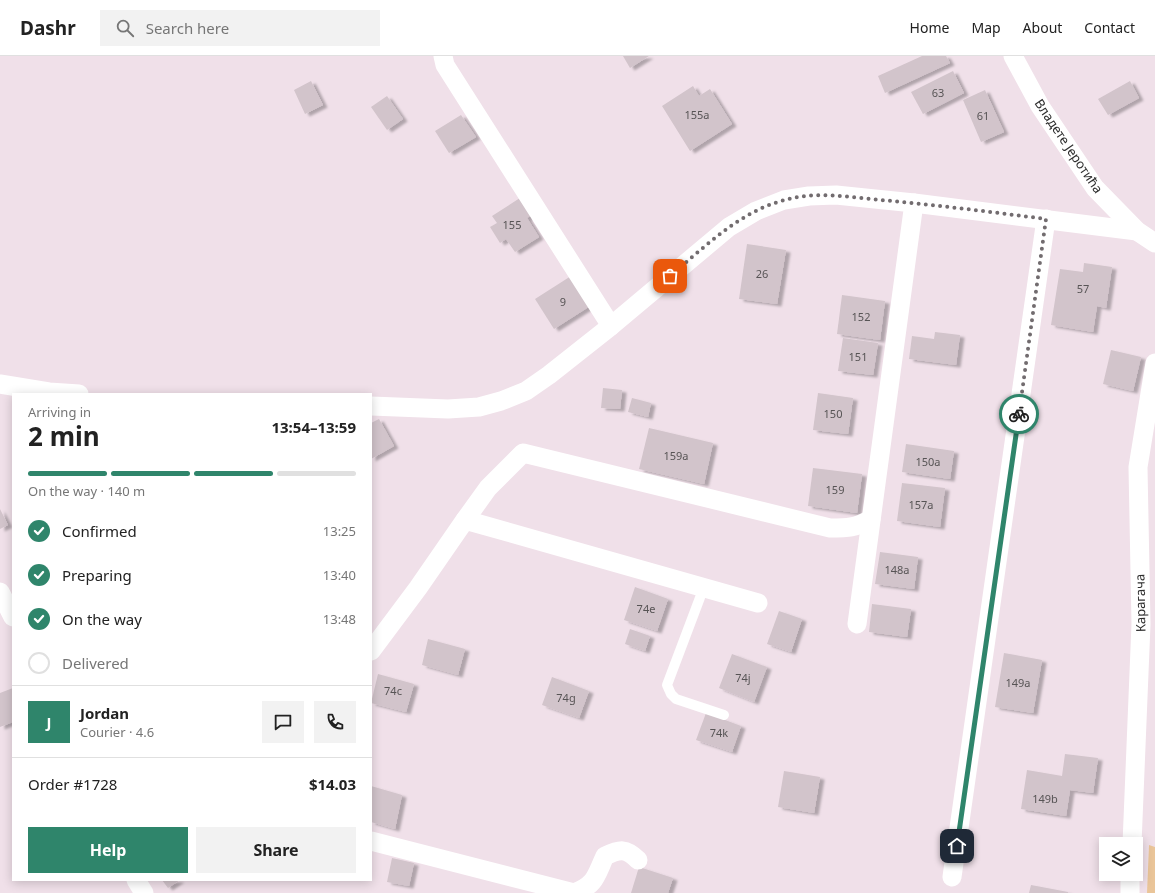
<!DOCTYPE html>
<meta charset="utf-8">
<style>
:root{--surface:#fff;--page:#f2f2f2;--text:#222;--muted:#767676;--line:#e0e0e0;--accent:#2f856b}
body{margin:0;font-family:"Noto Sans",sans-serif;background:var(--page);color:var(--text);height:100vh;display:flex;flex-direction:column;font-size:15px;white-space:nowrap}
*{box-sizing:border-box;margin:0}
p{font-size:13px;color:var(--muted)}
.icon{flex:none;width:22px;height:22px;fill:none;stroke:currentColor;stroke-width:2;stroke-linecap:round;stroke-linejoin:round}
.map{position:relative;flex:1;overflow:hidden}
.drawer{position:absolute;left:12px;top:337px;width:360px;height:488px;display:flex;flex-direction:column;background:var(--surface);border-radius:0px;box-shadow:0 2px 10px #0003}
.drawer>*{flex:none}
.controls{position:absolute;left:1099px;top:781px;display:grid;gap:8px}
.controls a{display:grid;place-items:center;width:44px;height:44px;border-radius:0px;background:var(--surface);box-shadow:0 2px 10px #0003;font-size:20px}
.pin{position:absolute;display:grid;place-items:center;width:34px;height:34px;color:#fff;margin:-17px;border-radius:8px;box-shadow:0 2px 6px #0006}
.courier{position:absolute;display:grid;place-items:center;width:40px;height:40px;margin:-20px;border:3px solid #2f856b;border-radius:50%;background:#fff;color:#222;box-shadow:0 1px 5px #0007}
.head em{font-style:normal;font-weight:700}
.head div{display:flex;flex-direction:column-reverse}
.head{display:flex;align-items:center;justify-content:space-between;height:68px;padding:0 16px}
h1{font-size:26px;font-weight:700;line-height:30px}
.bar{display:grid;grid-template-columns:repeat(4,1fr);gap:6px 4px;align-content:center;height:48px;padding:0 16px}
.bar i{height:5px;border-radius:3px;background:var(--line)}
.bar .on{background:var(--accent)}
.bar p{grid-column:span 4}
.line{display:flex;align-items:center;gap:10px;padding:0 16px;border-top:1px solid var(--line)}
.line div{flex:1}
.round{display:grid;place-items:center;flex:none;width:42px;height:42px;border-radius:0px;background:var(--page)}
ol{padding:0 16px;list-style:none}
li{display:flex;align-items:center;gap:12px;height:44px}
li p{margin-inline-start:auto}
li .icon{padding:4px;border-radius:50%;background:var(--accent);color:#fff;stroke-width:4}
li:last-child{color:var(--muted)}
li i{width:22px;height:22px;border:2px solid var(--line);border-radius:50%}
.cta{display:flex;gap:8px;margin-top:auto;padding:8px 16px}
.cta a{flex:1;height:46px;border-radius:0px;background:var(--accent);color:#fff;font-size:16px;font-weight:700;line-height:46px;text-align:center}
.cta a+a{background:var(--page);color:var(--text)}
header{display:flex;align-items:center;gap:24px;box-sizing:border-box;height:56px;padding:0 20px;background:var(--surface);border-bottom:1px solid var(--line)}
header strong{font-size:19px}
nav{display:flex;gap:22px;margin-inline-start:auto;font-size:14px}
.search{width:280px;height:36px;background:var(--page);display:flex;align-items:center;gap:10px;box-sizing:border-box;padding:0 14px;border-radius:0px;color:var(--muted);font-size:15px}
.map>svg:first-child{display:block}
.green{fill:#eac599}
.building{fill:#d2c4cb;filter:url(#shadow)}
.lines{fill:none;stroke-linecap:round;stroke-linejoin:round}
.lane{stroke:#fff;stroke-width:10}
.street{stroke:#fff;stroke-width:19}
.done{stroke:#726c6f;stroke-width:4;stroke-dasharray:0 7.2}
.route{stroke:#2f856b;stroke-width:5}
.labels{text-anchor:middle;stroke-width:3.5;stroke-linejoin:round;paint-order:stroke}
.number-label{font-size:11px;fill:#575455}
.street-label{font-size:13px;fill:#2e2e2e;stroke:#fff}
</style>
<header>
<strong>Dashr</strong>
<div class="search"><svg class="icon" aria-label="search" viewBox="0 0 24 24"><circle cx="10" cy="10" r="6"/><path d="M15 15l6 6"/></svg>Search here</div>
<nav><a>Home</a><a>Map</a><a>About</a><a>Contact</a></nav>
</header>
<div class="map">
<svg width="1155" height="837" viewBox="0 0 1155 837">
<defs>
<filter id="shadow"><feDropShadow dx="4.5" dy="2.5" stdDeviation="1" flood-color="#0004"/></filter>
</defs>
<rect width="100%" height="100%" fill="#f0e0e9"/>
<!-- green -->
<path class="green" d="M 1149,789 L 1155,791 L 1155,837 L 1147,837 Z"/>
<!-- building -->
<g class="building">
<path d="M 623,0 L 649,0 L 630,12 Z"/>
<path d="M 922,0 L 946,0 L 950,7 L 885,37 L 878,20 Z"/>
<path d="M 953,15 L 964,37 L 923,58 L 911,36 Z"/>
<path d="M 311,25 L 323,49 L 305,58 L 294,34 Z"/>
<path d="M 1130,25 L 1139,42 L 1108,59 L 1098,43 Z"/>
<path d="M 693,30 L 699,40 L 710,33 L 732,68 L 690,95 L 662,50 Z"/>
<path d="M 985,34 L 1004,76 L 981,86 L 963,44 Z"/>
<path d="M 387,40 L 403,63 L 387,74 L 371,51 Z"/>
<path d="M 461,59 L 476,81 L 449,97 L 435,75 Z"/>
<path d="M 523,140 L 534,157 L 527,162 L 539,181 L 515,196 L 506,183 L 500,187 L 490,171 L 497,167 L 492,160 Z"/>
<path d="M 747,188 L 786,194 L 777,248 L 739,243 Z"/>
<path d="M 1084,207 L 1112,211 L 1106,252 L 1097,250 L 1093,276 L 1051,269 L 1060,213 L 1083,216 Z"/>
<path d="M 571,220 L 590,250 L 554,273 L 535,243 Z"/>
<path d="M 842,239 L 885,245 L 880,284 L 837,278 Z"/>
<path d="M 935,276 L 960,279 L 956,309 L 909,303 L 912,280 L 934,283 Z"/>
<path d="M 843,282 L 878,287 L 873,319 L 838,315 Z"/>
<path d="M 1111,294 L 1141,301 L 1133,335 L 1103,328 Z"/>
<path d="M 603,332 L 622,334 L 620,353 L 601,352 Z"/>
<path d="M 818,337 L 853,342 L 848,378 L 813,374 Z"/>
<path d="M 632,342 L 651,347 L 648,361 L 628,356 Z"/>
<path d="M 379,363 L 394,390 L 371,403 L 371,367 Z"/>
<path d="M 649,372 L 713,387 L 704,428 L 639,413 Z"/>
<path d="M 906,388 L 954,395 L 950,423 L 902,416 Z"/>
<path d="M 813,412 L 862,418 L 857,457 L 808,450 Z"/>
<path d="M 902,427 L 945,432 L 940,471 L 897,465 Z"/>
<path d="M 0,453 L 8,469 L 0,473 Z"/>
<path d="M 880,496 L 918,501 L 914,533 L 875,528 Z"/>
<path d="M 635,531 L 668,543 L 657,575 L 624,564 Z"/>
<path d="M 872,548 L 911,553 L 907,581 L 869,576 Z"/>
<path d="M 779,555 L 802,563 L 791,596 L 767,588 Z"/>
<path d="M 630,573 L 650,580 L 645,595 L 625,588 Z"/>
<path d="M 428,583 L 465,593 L 458,619 L 422,609 Z"/>
<path d="M 1004,597 L 1042,604 L 1033,657 L 995,651 Z"/>
<path d="M 732,598 L 767,611 L 754,646 L 719,632 Z"/>
<path d="M 378,618 L 414,628 L 406,656 L 371,647 Z"/>
<path d="M 552,621 L 589,635 L 579,662 L 542,649 Z"/>
<path d="M 13,632 L 13,666 L 0,671 L 0,637 Z"/>
<path d="M 706,657 L 741,670 L 732,696 L 696,684 Z"/>
<path d="M 1065,698 L 1098,702 L 1093,737 L 1070,734 L 1066,760 L 1021,753 L 1027,714 L 1062,720 Z"/>
<path d="M 784,715 L 820,721 L 814,757 L 778,751 Z"/>
<path d="M 371,730 L 402,739 L 395,773 L 371,766 Z"/>
<path d="M 392,802 L 414,807 L 409,830 L 387,826 Z"/>
<path d="M 639,811 L 673,822 L 668,837 L 631,837 Z"/>
<path d="M 162,824 L 180,824 L 168,832 Z"/>
<path d="M 1031,829 L 1068,836 L 1068,837 L 1029,837 Z"/>
</g>
<g class="lines">
<!-- lane -->
<path class="lane" d="M 704,531 L 667,629 L 671,638 L 676,643 L 724,659"/>
<!-- street -->
<g class="street">
<path d="M 443,0 L 445,9 L 611,270"/>
<path d="M 1013,0 L 1040,50 L 1095,132 L 1137,175 L 1155,187"/>
<path d="M 0,328 L 49,336 L 79,338"/>
<path d="M 371,350 L 448,353 L 479,351 L 501,345 L 526,335 L 549,319 L 611,270 L 729,171 L 756,155 L 784,144 L 809,140 L 836,139 L 914,147 L 1137,175"/>
<path d="M 465,464 L 758,547"/>
<path d="M 0,536 L 13,561"/>
<path d="M 857,568 L 914,147"/>
<path d="M 371,595 L 418,532 L 465,464 L 488,432 L 523,397 L 830,472 C 848,472 855,472 871,463"/>
<path d="M 371,785 L 574,837 C 596,829 596,819 605,800 C 620,793 626,792 638,804"/>
<path d="M 1132,788 L 1141,568 L 1138,411 L 1155,307"/>
<path d="M 952,821 L 1046,163"/>
<path d="M 136,824 L 144,837"/>
<path d="M 1130,837 L 1130,818"/>
</g>
</g>
<g class="lines">
<!-- done -->
<path class="done" d="M 670,220 C 705,191 740,155 785,144 C 816,135 849,141 881,144 C 936,149 991,156 1046,163 L 1019,358"/>
<!-- route -->
<path class="route" d="M 957,790 L 1019,358"/>
</g>
<g class="labels">
<!-- number labels -->
<g class="number-label">
<text x="938" y="41">63</text>
<text x="697" y="63">155a</text>
<text x="983" y="64">61</text>
<text x="512" y="173">155</text>
<text x="762" y="222">26</text>
<text x="1083" y="237">57</text>
<text x="563" y="250">9</text>
<text x="861" y="265">152</text>
<text x="858" y="305">151</text>
<text x="833" y="362">150</text>
<text x="676" y="404">159a</text>
<text x="928" y="410">150a</text>
<text x="835" y="438">159</text>
<text x="921" y="453">157a</text>
<text x="897" y="518">148a</text>
<text x="646" y="557">74e</text>
<text x="743" y="626">74j</text>
<text x="1018" y="631">149a</text>
<text x="393" y="639">74c</text>
<text x="566" y="646">74g</text>
<text x="719" y="681">74k</text>
<text x="1045" y="747">149b</text>
</g>
<!-- street labels -->
<g class="street-label">
<text transform="translate(1069 90) rotate(56)" y="5">Владете Јеротића</text>
<text transform="translate(1140 547) rotate(-91)" y="5">Карагача</text>
</g>
</g>
</svg>
<div class="controls">
<a><svg class="icon" aria-label="layers" viewBox="0 0 24 24"><path d="M12 4l9 5-9 5-9-5zM3 14l9 5 9-5"/></svg></a>
</div>
<div class="pin" style="left:670px;top:220px;background:#ea580c"><svg class="icon" aria-label="bag" viewBox="0 0 24 24"><path d="M5 8h14l-1 12H6zM9 8a3 3 0 0 1 6 0"/></svg></div>
<div class="pin" style="left:957px;top:790px;background:#1f2937"><svg class="icon" aria-label="home" viewBox="0 0 24 24"><path d="M3 11l9-7 9 7M6 9v11h12V9"/></svg></div>
<div class="courier" style="left:1019px;top:358px"><svg class="icon" aria-label="bike" viewBox="0 0 24 24"><circle cx="6" cy="16" r="4"/><circle cx="18" cy="16" r="4"/><path d="M6 16l4-8h5l3 8M10 8l3 8H6M13 5h3"/></svg></div>
<section class="drawer">
<div class="head"><div><h1>2 min</h1><p>Arriving in</p></div><em>13:54–13:59</em></div>
<div class="bar"><i class="on"></i><i class="on"></i><i class="on"></i><i></i><p>On the way · 140 m</p></div>
<ol>
<li><svg class="icon" aria-label="check" viewBox="0 0 24 24"><path d="M5 12l5 5 9-10"/></svg>Confirmed<p>13:25</p></li>
<li><svg class="icon" aria-label="check" viewBox="0 0 24 24"><path d="M5 12l5 5 9-10"/></svg>Preparing<p>13:40</p></li>
<li><svg class="icon" aria-label="check" viewBox="0 0 24 24"><path d="M5 12l5 5 9-10"/></svg>On the way<p>13:48</p></li>
<li><i></i>Delivered</li>
</ol>
<div class="line" style="height:72px"><b class="round" style="background:var(--accent);color:#fff">J</b><div><b>Jordan</b><p>Courier · 4.6</p></div><a class="round"><svg class="icon" aria-label="chat" viewBox="0 0 24 24"><path d="M4 5h16v11H9l-5 4z"/></svg></a><a class="round"><svg class="icon" aria-label="phone" viewBox="0 0 24 24"><path d="M5 4h4l2 5-3 2q2 4 5 5l2-3 5 2v4C11 20 4 13 5 4z"/></svg></a></div>
<div class="line" style="height:52px"><div>Order #1728</div><b>$14.03</b></div>
<div class="cta"><a>Help</a><a>Share</a></div>
</section>
</div>
